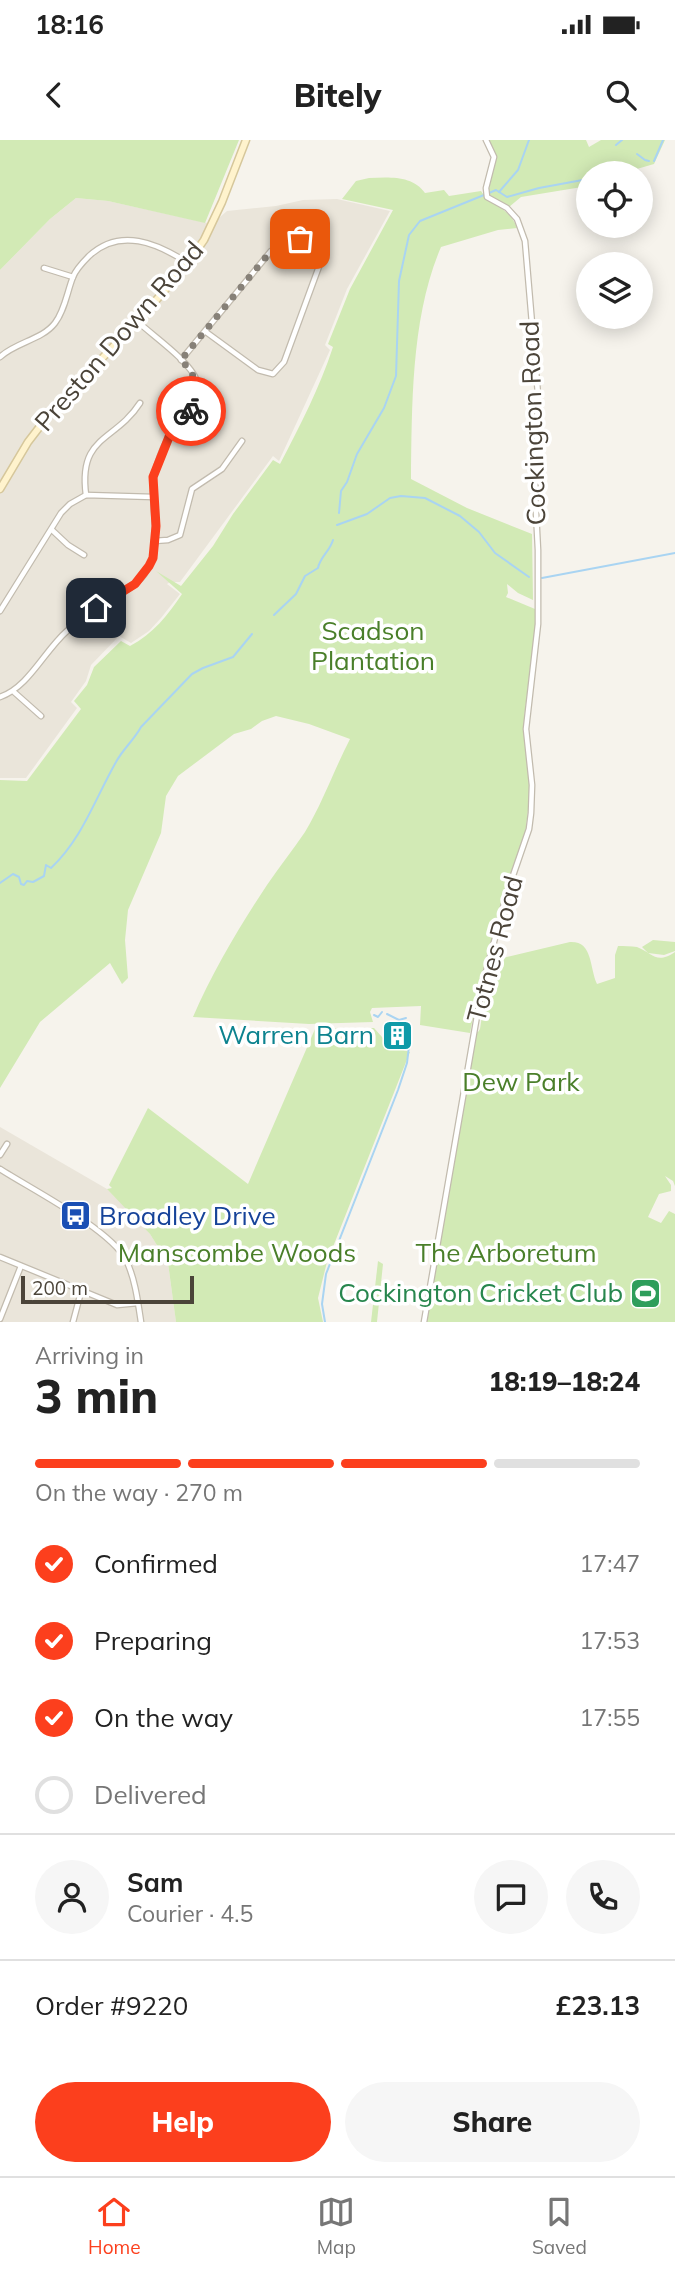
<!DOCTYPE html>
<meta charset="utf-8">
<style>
:root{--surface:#fff;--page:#f6f6f6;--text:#222;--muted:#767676;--line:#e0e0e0;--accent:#fc3f1d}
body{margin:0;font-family:Mulish,sans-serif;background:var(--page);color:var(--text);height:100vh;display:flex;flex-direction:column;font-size:26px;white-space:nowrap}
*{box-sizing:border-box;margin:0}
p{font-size:23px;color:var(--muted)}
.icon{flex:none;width:38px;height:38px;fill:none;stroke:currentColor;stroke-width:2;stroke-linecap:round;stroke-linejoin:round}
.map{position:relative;height:1182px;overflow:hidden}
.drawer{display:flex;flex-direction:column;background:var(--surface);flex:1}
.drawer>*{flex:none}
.tools{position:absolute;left:576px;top:21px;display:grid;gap:14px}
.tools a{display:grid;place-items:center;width:77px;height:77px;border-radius:50%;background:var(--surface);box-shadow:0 4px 18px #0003;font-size:35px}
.scale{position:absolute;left:21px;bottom:18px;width:173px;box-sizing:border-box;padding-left:7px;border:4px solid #4b4439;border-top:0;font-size:19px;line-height:24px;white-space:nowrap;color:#4b4439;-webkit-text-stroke:5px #fff;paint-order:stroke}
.pin{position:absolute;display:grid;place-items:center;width:60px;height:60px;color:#fff;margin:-30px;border-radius:14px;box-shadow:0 4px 10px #0006}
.courier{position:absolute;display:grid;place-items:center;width:70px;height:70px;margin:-35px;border:5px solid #fc3f1d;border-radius:50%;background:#fff;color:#222;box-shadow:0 2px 9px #0007}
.head em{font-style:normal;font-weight:800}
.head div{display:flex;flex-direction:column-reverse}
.head{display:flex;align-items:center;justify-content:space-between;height:119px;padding:0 35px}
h1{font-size:46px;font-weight:800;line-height:52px}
.bar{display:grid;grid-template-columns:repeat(4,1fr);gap:10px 7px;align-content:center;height:84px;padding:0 35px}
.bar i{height:9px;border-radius:5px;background:var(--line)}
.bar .active{background:var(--accent)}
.bar p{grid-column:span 4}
.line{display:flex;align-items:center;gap:18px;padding:0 35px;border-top:2px solid var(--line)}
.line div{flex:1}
.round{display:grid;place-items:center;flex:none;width:74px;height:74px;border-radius:37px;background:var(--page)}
ol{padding:0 35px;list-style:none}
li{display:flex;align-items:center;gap:21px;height:77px}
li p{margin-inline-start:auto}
li .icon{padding:7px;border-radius:50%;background:var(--accent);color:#fff;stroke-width:4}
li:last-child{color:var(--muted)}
li i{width:38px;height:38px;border:4px solid var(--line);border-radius:50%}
.action{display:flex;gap:14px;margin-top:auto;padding:14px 35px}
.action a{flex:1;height:80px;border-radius:42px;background:var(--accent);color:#fff;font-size:28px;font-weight:800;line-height:80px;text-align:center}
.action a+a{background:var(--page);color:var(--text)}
.status{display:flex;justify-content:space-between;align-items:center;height:49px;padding:0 35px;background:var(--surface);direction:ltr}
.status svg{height:19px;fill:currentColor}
header{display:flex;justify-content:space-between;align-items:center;height:91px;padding:0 35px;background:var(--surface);font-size:32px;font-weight:800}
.menu{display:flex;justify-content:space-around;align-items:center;height:98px;border-top:2px solid var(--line);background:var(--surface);font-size:19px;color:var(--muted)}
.menu a{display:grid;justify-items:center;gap:4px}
.menu .active{color:var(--accent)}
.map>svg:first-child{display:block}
.residential{fill:#eae5da}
.green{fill:#d2eab5}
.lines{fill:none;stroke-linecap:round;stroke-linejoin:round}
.stream{stroke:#a9d4f2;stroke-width:2}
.street-casing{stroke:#c2bbae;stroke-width:7}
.secondary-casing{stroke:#d6c79b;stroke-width:9}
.street{stroke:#fff;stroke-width:4.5}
.secondary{stroke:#fff3cd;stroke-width:6}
.done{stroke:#878178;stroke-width:7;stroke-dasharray:0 12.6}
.route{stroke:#fc3f1d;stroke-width:9}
.labels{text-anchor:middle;stroke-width:7;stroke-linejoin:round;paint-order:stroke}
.street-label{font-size:26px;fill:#4b4439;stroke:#fff}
.park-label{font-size:26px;fill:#4a7f2a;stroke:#fff}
.culture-label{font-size:26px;fill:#0d838f;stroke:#fff;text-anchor:end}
.transit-label{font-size:26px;fill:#164399;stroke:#fff;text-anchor:start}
.leisure-label{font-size:26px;fill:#27864d;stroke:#fff;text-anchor:end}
</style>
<div class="status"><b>18:16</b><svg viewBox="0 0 49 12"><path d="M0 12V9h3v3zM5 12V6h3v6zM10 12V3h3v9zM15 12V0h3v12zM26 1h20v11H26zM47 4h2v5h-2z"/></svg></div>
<header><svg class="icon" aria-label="back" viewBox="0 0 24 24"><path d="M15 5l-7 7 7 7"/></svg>Bitely<svg class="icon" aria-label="search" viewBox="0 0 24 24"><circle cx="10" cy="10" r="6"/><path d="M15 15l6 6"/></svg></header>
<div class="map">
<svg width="675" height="1182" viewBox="0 0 675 1182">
<rect width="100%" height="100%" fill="#f6f3ec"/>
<!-- residential -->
<g class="residential">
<path d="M 76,58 L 108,61 L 212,84 L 227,71 L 276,66 L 303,60 L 337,59 L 390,71 L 347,149 L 325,205 L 330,210 L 279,321 L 273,316 L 180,442 L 170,442 L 167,444 L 180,454 L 161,478 L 149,491 L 131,503 L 119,496 L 91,525 L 86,541 L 71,562 L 77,568 L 26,638 L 0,638 L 0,130 L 50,79 Z"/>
<path d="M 0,987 L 107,1049 L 137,1078 L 150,1094 L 168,1123 L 176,1182 L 0,1182 Z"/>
</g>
<!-- green -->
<g class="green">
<path d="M 0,0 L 239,0 L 205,83 L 108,61 L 76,58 L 50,79 L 0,130 Z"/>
<path d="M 489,0 L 586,0 L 589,7 L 601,0 L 665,0 L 654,24 L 623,33 L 588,33 L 588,46 L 521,57 L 509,67 L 490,55 L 489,49 L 496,17 Z"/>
<path d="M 369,38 C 388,37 413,35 425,53 L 444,50 L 449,56 L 481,51 C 492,68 509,66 517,88 L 498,90 L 441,107 C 411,177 412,264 411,339 L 467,368 L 532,394 L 533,460 L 518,453 L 507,444 L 508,453 L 506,457 L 535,469 L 535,490 L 524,578 L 530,654 L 525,695 L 481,837 L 470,893 L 420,885 L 421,866 L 372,868 L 370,872 L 373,882 L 309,884 L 193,877 C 213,831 239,787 267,745 C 279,727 293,710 305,692 C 323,662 334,630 350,599 L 309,584 L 276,576 L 262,581 L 251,589 L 234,594 L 178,636 L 166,656 L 161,693 L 128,770 L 125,800 L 128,838 L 122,844 L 110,823 L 40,882 L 0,948 L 0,640 L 27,641 L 81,569 L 74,561 L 87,545 L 94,527 L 121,501 L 130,506 C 153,494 168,475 182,454 L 156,431 L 181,446 L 213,406 L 233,374 L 273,320 L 280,324 C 300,286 320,247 333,207 L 328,204 L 350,149 L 393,70 L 342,59 L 356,41 Z"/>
<path d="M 653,800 L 675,802 L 675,811 L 664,815 L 648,813 L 642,807 Z"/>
<path d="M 570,802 C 593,801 589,826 597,844 L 615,838 L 615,815 L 618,806 C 624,806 631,806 637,807 C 653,813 656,825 675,812 L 675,1046 L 673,1041 L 665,1036 L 671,1045 L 671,1051 L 659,1054 L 648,1077 L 661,1083 L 669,1071 L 675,1074 L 675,1182 L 424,1182 L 473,890 L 478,892 L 480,889 L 486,849 L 497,826 L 498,819 Z"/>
<path d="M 374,888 L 390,906 L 410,912 L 327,1122 L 318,1158 L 323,1182 L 176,1182 L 168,1123 L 150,1094 L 107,1049 L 112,1048 L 109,1045 L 148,968 L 248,1044 L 315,889 Z"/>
<path d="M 378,1121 L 383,1124 L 377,1182 L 371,1182 Z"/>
</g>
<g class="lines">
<!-- stream -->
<g class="stream">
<path d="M 616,5 L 622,0"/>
<path d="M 637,14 L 645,20 L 649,21"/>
<path d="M 654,21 L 663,0"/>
<path d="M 607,33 L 611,28"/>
<path d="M 499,52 L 518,30 L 529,0"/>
<path d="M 489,53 L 496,50 L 507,57 L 539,48 L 588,39"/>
<path d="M 339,373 L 341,351 L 347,342 L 357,314 L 384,268 L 396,236 L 399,141 L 409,95 L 420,81 L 484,55"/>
<path d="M 337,385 L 367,374 L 390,358 L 401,356 L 425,358 L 460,376 L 479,392 L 495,413 L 529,437"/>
<path d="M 542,438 L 675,413"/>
<path d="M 274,475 L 296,454 L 305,436 L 318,428 C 320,417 330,411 333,400"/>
<path d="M 0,743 L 13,734 L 19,737 L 21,744 L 24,745 L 27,741 L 33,742 L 44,736 L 46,725 L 51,728 C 82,699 95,659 116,622 C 123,609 134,600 141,587 L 192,534 L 203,528 L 233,517 L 252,494"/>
<path d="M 387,874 L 399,880 L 406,878"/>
<path d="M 374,875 L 378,877 L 382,872"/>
<path d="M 325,1182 L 322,1164 L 326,1134 L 398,950 L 407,923 L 409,906"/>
</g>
<defs>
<g id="street">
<path d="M 44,128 L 73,137"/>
<path d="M 0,217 C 16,202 42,200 55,183 C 65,170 67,152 73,137 C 76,129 83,122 89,116 C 120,87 157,103 188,123"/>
<path d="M 181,220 L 271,111 L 301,99 L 314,100 L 322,107 L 321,121 L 284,222 L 273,234 L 258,230 L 206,192"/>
<path d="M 86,355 C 78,295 115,302 140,263"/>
<path d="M 52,390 L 68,405 L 84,415"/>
<path d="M 154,401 L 168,400 L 180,395 L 192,349 L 222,329 L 242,301"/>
<path d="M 0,471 L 61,373 L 70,364 L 86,355 L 154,357"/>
<path d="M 14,552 L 41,576"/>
<path d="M 0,557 C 29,547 44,511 67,491 C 76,483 87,474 97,468 C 114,457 137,448 147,430 C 166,398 145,358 157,325 C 160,315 164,304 170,296 C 182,280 205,264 197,241 C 190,221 153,196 137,181"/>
<path d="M 0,1015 L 7,1004"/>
<path d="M 0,1029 C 31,1049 110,1089 126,1120 C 135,1138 138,1162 141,1182"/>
<path d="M 0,1117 L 117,1165 L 138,1163"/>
<path d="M 0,1179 L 21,1126"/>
<path d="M 73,1182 L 81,1152"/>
<path d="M 424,1182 L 482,847 L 507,753 L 529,689 L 531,673 L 532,645 L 526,589 L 538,484 L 538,410 L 535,353 L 538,254 L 525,101 L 517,79 L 507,68 L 487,57 L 486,48 L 494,17 L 486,0"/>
</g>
<path id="secondary" d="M 0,349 L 28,302 L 48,276 L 152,165 L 188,123 L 204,100 L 222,62 L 246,0"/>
</defs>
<!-- street casing -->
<use href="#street" class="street-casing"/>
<!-- secondary casing -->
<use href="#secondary" class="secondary-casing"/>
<!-- street -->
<use href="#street" class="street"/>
<!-- secondary -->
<use href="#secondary" class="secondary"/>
</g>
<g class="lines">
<!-- done -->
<path class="done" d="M 191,271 C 203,250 196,236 181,220 L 271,111 L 300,99"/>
<!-- route -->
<path class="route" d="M 96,468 L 135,444 L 149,426 L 153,418 L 156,386 L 153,337 L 169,297 L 191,271"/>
</g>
<!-- icons -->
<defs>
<symbol id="building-square" viewBox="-11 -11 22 22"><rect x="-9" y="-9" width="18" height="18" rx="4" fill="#0f9aa8" stroke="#fff"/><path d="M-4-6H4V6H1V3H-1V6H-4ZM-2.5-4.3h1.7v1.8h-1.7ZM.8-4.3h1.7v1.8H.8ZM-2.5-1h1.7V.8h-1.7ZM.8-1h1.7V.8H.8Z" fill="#fff"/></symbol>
<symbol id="bus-square" viewBox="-11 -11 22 22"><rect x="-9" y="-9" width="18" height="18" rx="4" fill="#1a4fb4" stroke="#fff"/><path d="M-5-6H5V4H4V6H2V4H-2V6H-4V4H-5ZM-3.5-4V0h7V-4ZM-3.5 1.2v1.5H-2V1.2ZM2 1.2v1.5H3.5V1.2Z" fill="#fff"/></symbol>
<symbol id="stadium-square" viewBox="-11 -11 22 22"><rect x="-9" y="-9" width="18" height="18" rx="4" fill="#2e9e5b" stroke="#fff"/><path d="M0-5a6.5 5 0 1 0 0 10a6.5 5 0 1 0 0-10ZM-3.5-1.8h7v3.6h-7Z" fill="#fff"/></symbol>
</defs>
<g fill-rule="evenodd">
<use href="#building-square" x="380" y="878" width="35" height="35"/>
<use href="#bus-square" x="58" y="1058" width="35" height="35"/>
<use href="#stadium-square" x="628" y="1136" width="35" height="35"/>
</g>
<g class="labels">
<!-- street labels -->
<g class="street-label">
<text transform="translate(119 196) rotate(-49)" y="9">Preston Down Road</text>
<text transform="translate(533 283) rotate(-92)" y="9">Cockington Road</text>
<text transform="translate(495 809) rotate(-75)" y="9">Totnes Road</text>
</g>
<!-- park labels -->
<g class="park-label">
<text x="373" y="500">Scadson<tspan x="373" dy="30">Plantation</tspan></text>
<text x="521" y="951">Dew Park</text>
<text x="237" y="1122">Manscombe Woods</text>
<text x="506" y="1122">The Arboretum</text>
</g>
<!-- culture labels -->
<g class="culture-label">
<text x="374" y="904">Warren Barn</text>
</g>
<!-- transit labels -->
<g class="transit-label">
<text x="99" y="1085">Broadley Drive</text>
</g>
<!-- leisure labels -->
<g class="leisure-label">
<text x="623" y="1162">Cockington Cricket Club</text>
</g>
</g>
</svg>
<div class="tools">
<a><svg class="icon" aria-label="locate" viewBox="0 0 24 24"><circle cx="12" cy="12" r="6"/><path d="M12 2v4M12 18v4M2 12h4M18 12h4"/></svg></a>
<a><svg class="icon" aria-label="layers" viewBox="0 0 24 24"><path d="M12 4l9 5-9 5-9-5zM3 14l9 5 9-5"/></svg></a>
</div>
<div class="scale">200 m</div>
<div class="pin" style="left:300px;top:99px;background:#ea580c"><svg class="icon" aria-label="bag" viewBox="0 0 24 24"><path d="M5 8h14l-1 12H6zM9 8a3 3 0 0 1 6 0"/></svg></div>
<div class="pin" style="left:96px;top:468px;background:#1f2937"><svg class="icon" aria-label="home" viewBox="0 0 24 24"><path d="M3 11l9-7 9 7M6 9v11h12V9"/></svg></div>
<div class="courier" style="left:191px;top:271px"><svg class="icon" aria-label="bike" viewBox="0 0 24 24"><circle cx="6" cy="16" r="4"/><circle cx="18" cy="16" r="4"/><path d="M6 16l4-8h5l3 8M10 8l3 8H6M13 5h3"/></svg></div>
</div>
<section class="drawer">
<div class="head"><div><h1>3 min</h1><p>Arriving in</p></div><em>18:19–18:24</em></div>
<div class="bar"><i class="active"></i><i class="active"></i><i class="active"></i><i></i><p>On the way · 270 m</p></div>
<ol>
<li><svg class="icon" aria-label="check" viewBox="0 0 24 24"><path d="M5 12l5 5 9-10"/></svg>Confirmed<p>17:47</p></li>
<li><svg class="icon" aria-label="check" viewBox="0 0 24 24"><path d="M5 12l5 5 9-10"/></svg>Preparing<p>17:53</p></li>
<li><svg class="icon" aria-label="check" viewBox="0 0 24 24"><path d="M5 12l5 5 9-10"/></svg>On the way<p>17:55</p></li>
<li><i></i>Delivered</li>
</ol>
<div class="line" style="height:126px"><a class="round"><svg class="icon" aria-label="person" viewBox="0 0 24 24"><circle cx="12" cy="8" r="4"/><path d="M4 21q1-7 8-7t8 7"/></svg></a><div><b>Sam</b><p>Courier · 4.5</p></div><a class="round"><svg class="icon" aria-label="chat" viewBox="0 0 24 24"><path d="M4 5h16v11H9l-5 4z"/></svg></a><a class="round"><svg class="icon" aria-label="phone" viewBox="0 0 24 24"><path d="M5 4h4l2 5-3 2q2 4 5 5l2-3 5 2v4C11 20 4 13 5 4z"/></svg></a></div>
<div class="line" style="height:91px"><div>Order #9220</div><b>£23.13</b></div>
<div class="action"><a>Help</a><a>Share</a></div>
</section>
<nav class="menu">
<a class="active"><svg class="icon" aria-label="home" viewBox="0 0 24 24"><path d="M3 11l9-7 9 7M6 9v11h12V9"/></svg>Home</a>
<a><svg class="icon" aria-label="map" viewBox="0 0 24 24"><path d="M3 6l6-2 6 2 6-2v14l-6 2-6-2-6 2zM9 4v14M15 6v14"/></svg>Map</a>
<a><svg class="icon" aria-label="saved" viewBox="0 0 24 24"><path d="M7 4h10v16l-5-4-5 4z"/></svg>Saved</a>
</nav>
